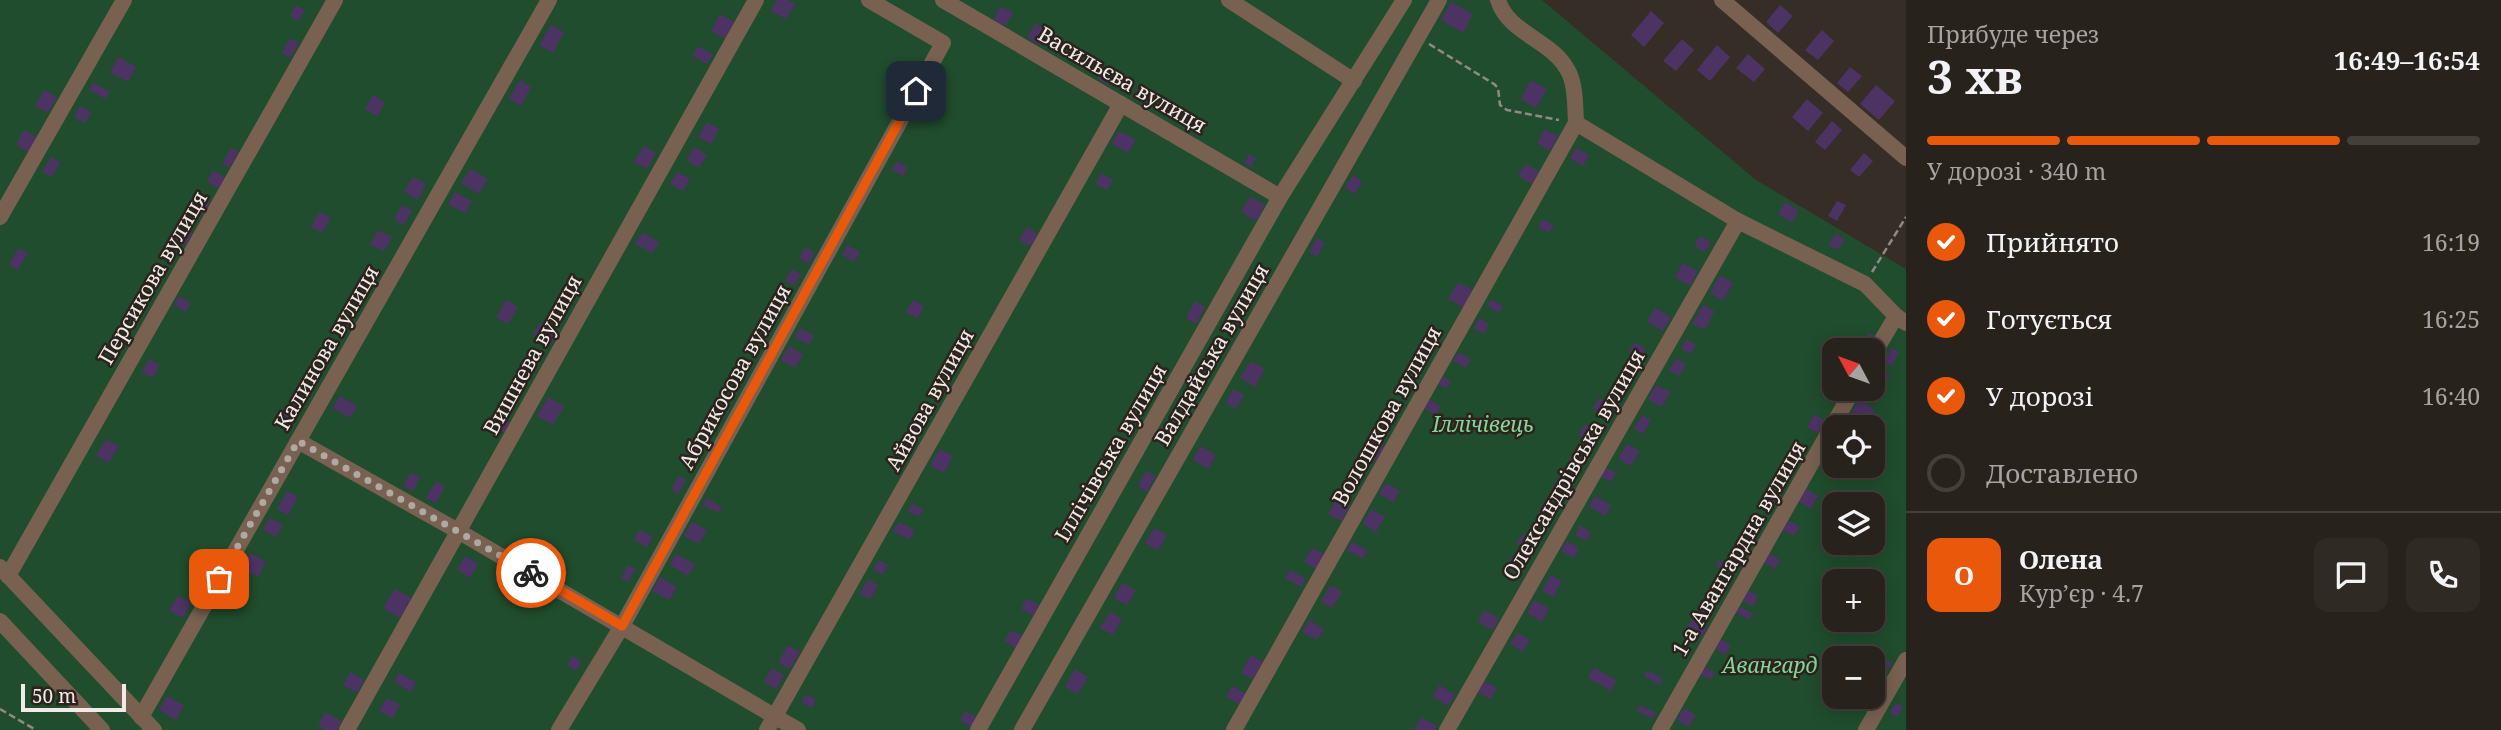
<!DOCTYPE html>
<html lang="uk">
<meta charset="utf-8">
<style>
:root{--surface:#28221c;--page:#302a25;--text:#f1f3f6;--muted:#a5a4a3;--line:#443f3b;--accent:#ea580c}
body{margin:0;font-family:"Noto Serif",serif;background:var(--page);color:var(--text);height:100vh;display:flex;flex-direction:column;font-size:26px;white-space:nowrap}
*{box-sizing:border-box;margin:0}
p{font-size:23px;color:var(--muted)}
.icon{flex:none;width:38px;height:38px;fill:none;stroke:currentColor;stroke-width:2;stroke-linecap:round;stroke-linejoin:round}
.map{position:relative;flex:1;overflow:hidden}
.details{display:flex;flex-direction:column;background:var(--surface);width:595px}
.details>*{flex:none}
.needle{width:46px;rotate:311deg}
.buttons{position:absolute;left:1822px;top:338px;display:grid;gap:14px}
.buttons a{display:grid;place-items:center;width:63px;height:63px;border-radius:14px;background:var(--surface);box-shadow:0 4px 18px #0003,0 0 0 2px var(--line);font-size:35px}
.scale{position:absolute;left:21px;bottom:18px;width:105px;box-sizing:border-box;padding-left:7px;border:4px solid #f1ebe7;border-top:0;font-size:19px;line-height:24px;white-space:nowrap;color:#f1ebe7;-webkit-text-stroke:5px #2c231d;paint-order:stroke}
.pin{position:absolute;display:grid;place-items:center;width:60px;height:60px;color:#fff;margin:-30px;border-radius:14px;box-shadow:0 4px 10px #0006}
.courier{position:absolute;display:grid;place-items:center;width:70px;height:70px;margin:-35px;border:5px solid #ea580c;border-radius:50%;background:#fff;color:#222;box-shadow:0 2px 9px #0007}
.headline em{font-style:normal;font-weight:700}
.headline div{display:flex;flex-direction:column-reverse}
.headline{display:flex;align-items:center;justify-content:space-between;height:119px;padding:0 21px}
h1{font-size:46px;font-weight:700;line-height:52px}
.bar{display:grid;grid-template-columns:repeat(4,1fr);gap:10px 7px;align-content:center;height:84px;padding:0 21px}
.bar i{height:9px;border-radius:5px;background:var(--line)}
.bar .selected{background:var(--accent)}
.bar p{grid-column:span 4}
.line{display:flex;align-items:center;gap:18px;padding:0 21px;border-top:2px solid var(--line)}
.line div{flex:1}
.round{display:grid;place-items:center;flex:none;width:74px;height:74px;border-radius:14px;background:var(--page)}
ol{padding:0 21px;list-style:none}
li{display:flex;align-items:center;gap:21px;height:77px}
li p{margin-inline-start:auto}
li .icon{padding:7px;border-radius:50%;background:var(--accent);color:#fff;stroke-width:4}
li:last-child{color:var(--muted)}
li i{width:38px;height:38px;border:4px solid var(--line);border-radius:50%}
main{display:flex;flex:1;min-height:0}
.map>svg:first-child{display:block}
.green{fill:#204d2d;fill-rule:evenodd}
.building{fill:#4c3364}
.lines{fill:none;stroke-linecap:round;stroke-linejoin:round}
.path{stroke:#918a84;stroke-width:2.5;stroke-dasharray:7 3.5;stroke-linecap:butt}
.minor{stroke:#786151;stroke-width:16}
.done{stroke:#b0a8a3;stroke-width:7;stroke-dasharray:0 12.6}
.route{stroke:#ea580c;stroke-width:9}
.labels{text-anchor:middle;stroke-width:5;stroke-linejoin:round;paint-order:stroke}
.street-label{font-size:21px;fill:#f1ebe7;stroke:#2c231d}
.park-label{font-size:21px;font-style:italic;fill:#84d599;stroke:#2c231d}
</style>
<main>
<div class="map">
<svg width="1906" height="730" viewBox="0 0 1906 730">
<rect width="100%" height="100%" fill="#362d26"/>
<!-- green -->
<path class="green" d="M 0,0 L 1542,0 L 1756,180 L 1906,269 L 1906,730 L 0,730 ZM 1834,350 L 1872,350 L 1872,388 L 1834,388 ZM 1834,427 L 1872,427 L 1872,466 L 1834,466 ZM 1834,504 L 1872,504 L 1872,542 L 1834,542 ZM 1834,581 L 1872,581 L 1872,620 L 1834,620 ZM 1834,658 L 1872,658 L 1872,696 L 1834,696 Z"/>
<!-- building -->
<g class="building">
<path d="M 777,0 L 787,0 L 795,4 L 786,19 L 771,11 Z"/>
<path d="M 1451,2 L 1473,14 L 1463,33 L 1441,20 Z"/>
<path d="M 296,5 L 305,10 L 299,21 L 290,16 Z"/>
<path d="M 1780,5 L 1793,16 L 1778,33 L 1766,22 Z"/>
<path d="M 1001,6 L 1013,13 L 1005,26 L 993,19 Z"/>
<path d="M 1651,11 L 1664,23 L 1644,47 L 1631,35 Z"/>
<path d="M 720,14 L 734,22 L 725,39 L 711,31 Z"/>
<path d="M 1035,23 L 1050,31 L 1041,46 L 1027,38 Z"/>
<path d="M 551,25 L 564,32 L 553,53 L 539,45 Z"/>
<path d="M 1822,30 L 1834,41 L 1818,60 L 1805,50 Z"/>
<path d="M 290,38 L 299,43 L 290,58 L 282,53 Z"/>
<path d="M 1682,39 L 1694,50 L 1676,71 L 1663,61 Z"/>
<path d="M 1717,45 L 1730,57 L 1710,81 L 1697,70 Z"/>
<path d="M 698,46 L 713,54 L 707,64 L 692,56 Z"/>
<path d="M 1748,54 L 1765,69 L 1754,82 L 1736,68 Z"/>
<path d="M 118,57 L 136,67 L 128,82 L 110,72 Z"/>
<path d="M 1850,67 L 1862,76 L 1848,92 L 1837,83 Z"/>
<path d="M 1103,69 L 1113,75 L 1108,85 L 1097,79 Z"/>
<path d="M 520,80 L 531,87 L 521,106 L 509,99 Z"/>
<path d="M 1531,80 L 1547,89 L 1536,108 L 1521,99 Z"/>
<path d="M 93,82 L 110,92 L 105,99 L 89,90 Z"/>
<path d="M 1140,84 L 1153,92 L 1147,103 L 1134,96 Z"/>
<path d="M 1876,85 L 1895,101 L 1879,120 L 1860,104 Z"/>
<path d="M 44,90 L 57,97 L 48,113 L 35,106 Z"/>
<path d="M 373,95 L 385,102 L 377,116 L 365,109 Z"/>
<path d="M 1807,99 L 1823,113 L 1808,131 L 1792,117 Z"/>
<path d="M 80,106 L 91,112 L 85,123 L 74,117 Z"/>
<path d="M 1832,121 L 1842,130 L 1825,150 L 1815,142 Z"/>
<path d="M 707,122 L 719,129 L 711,144 L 698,137 Z"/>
<path d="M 1545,129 L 1558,136 L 1550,151 L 1537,143 Z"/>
<path d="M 24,130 L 38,138 L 30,153 L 16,145 Z"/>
<path d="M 1119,131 L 1136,140 L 1128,153 L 1112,144 Z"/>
<path d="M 644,146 L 656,153 L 647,169 L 634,162 Z"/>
<path d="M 694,147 L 707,155 L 699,168 L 686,160 Z"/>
<path d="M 231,148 L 239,152 L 229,168 L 222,164 Z"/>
<path d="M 1576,148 L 1589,155 L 1583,166 L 1570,159 Z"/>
<path d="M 1864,153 L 1873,161 L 1859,177 L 1850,170 Z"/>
<path d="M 1249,154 L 1256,158 L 1251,167 L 1244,163 Z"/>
<path d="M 51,157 L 60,162 L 52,177 L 42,172 Z"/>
<path d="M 897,161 L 907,167 L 903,176 L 892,170 Z"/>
<path d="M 1525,164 L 1539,171 L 1532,184 L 1518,176 Z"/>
<path d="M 470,169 L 488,179 L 479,194 L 461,183 Z"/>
<path d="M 213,170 L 226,178 L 219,189 L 207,182 Z"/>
<path d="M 677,172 L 690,179 L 683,191 L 670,184 Z"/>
<path d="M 1101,173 L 1113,180 L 1107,190 L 1095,184 Z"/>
<path d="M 1353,175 L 1362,181 L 1355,194 L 1345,188 Z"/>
<path d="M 413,177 L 426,184 L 418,200 L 404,192 Z"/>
<path d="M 455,192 L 472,201 L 465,213 L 448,204 Z"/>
<path d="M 199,196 L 210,202 L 203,215 L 191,208 Z"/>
<path d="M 1250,196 L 1265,205 L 1256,221 L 1241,212 Z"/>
<path d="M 1837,201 L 1846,205 L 1837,221 L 1828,216 Z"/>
<path d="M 1785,202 L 1799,210 L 1792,222 L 1778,214 Z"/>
<path d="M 402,205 L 412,211 L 404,225 L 394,219 Z"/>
<path d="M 319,212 L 331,218 L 322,233 L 311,227 Z"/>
<path d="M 1542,219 L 1554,225 L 1549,233 L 1538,227 Z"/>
<path d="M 181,225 L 193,232 L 186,245 L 173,238 Z"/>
<path d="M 1027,227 L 1038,234 L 1031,246 L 1019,240 Z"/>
<path d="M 379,230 L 392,237 L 384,252 L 370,244 Z"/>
<path d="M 642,232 L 659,242 L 653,253 L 635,244 Z"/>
<path d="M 1835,234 L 1845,239 L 1838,250 L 1829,245 Z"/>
<path d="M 1700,236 L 1711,242 L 1705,252 L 1694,246 Z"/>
<path d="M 1317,238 L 1325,243 L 1317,257 L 1309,252 Z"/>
<path d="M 847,245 L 860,252 L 854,262 L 842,255 Z"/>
<path d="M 805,247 L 815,253 L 809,264 L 799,258 Z"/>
<path d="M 18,248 L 28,253 L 18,270 L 9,265 Z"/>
<path d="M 1683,263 L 1698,271 L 1690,286 L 1675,277 Z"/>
<path d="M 792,269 L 801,274 L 794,286 L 785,281 Z"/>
<path d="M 1720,275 L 1733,283 L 1723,301 L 1710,293 Z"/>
<path d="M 1458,282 L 1474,291 L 1464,308 L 1448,299 Z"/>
<path d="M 179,296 L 191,303 L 186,312 L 174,305 Z"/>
<path d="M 1491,299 L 1503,306 L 1499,313 L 1487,306 Z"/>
<path d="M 506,300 L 518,307 L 508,324 L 496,317 Z"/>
<path d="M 913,300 L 924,306 L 917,319 L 906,312 Z"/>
<path d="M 1195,301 L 1205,307 L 1196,324 L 1186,318 Z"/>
<path d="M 1703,305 L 1715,311 L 1704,330 L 1692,324 Z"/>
<path d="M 1655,308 L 1671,317 L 1663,331 L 1647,322 Z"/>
<path d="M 1479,318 L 1489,324 L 1484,334 L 1474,328 Z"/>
<path d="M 540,322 L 558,333 L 551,345 L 533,334 Z"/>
<path d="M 800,328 L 814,336 L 809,345 L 795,337 Z"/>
<path d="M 1430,333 L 1441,339 L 1431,356 L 1421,350 Z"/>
<path d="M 1868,333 L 1874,336 L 1866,350 L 1863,350 L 1860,348 Z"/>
<path d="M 1686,339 L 1696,345 L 1691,354 L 1681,349 Z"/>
<path d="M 1634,342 L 1646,349 L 1641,358 L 1629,352 Z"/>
<path d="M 955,345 L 964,350 L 958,361 L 949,357 Z"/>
<path d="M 789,346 L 803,354 L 795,368 L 781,360 Z"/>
<path d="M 1892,348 L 1899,352 L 1892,366 L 1884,361 Z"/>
<path d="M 1458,352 L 1471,359 L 1466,368 L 1453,361 Z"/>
<path d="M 1676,358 L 1686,364 L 1679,376 L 1669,371 Z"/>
<path d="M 149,359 L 160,365 L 152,378 L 142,372 Z"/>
<path d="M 1250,361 L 1265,369 L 1255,387 L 1240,378 Z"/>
<path d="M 1879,368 L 1890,375 L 1884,386 L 1873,379 Z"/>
<path d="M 1620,373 L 1629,378 L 1625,386 L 1616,380 Z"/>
<path d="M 1443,377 L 1451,381 L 1446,389 L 1438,384 Z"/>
<path d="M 1834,382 L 1834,388 L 1841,388 L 1835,398 L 1827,394 Z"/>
<path d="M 1656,385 L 1670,392 L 1662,407 L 1648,399 Z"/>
<path d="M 1233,389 L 1244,395 L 1236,409 L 1226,403 Z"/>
<path d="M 340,396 L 357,406 L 350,418 L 332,408 Z"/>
<path d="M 548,397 L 564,406 L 553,425 L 537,416 Z"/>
<path d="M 1599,398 L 1614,407 L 1608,417 L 1593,408 Z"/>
<path d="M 1428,399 L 1441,406 L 1436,415 L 1423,408 Z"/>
<path d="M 1859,400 L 1875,409 L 1868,421 L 1852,412 Z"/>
<path d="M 288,406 L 300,413 L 294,424 L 282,417 Z"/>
<path d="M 712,410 L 723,416 L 714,434 L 702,427 Z"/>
<path d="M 1814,414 L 1825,421 L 1818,433 L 1807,427 Z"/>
<path d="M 1642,415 L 1651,420 L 1643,434 L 1634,429 Z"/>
<path d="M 497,416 L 512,424 L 506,434 L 491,425 Z"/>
<path d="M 1585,424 L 1597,431 L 1591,442 L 1579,435 Z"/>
<path d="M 106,439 L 118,446 L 109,463 L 96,456 Z"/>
<path d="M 1373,439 L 1385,446 L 1375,462 L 1364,456 Z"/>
<path d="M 694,444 L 704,450 L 696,465 L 685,459 Z"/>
<path d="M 1627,444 L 1640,451 L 1631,466 L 1618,459 Z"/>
<path d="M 1200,446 L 1216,455 L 1208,469 L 1193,460 Z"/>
<path d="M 1576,448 L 1589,455 L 1582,467 L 1569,460 Z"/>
<path d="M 940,449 L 953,456 L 944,473 L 930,466 Z"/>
<path d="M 1827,460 L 1834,466 L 1842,468 L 1837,478 L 1822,470 Z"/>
<path d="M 1605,467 L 1616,473 L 1611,482 L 1600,476 Z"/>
<path d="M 1146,471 L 1156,476 L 1147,492 L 1138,486 Z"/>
<path d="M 411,472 L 420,477 L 413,491 L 403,486 Z"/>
<path d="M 679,476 L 686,480 L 678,494 L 671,489 Z"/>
<path d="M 1559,476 L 1574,484 L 1567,496 L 1552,488 Z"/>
<path d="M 436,481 L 445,487 L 436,503 L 426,498 Z"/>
<path d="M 1386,483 L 1400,491 L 1393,502 L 1379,494 Z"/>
<path d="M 1769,486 L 1780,492 L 1773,505 L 1762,499 Z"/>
<path d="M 1805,489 L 1818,496 L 1811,509 L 1798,501 Z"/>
<path d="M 287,491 L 298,497 L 288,515 L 277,509 Z"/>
<path d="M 1595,496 L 1611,505 L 1605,516 L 1589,507 Z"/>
<path d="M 706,498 L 722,507 L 718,513 L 703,505 Z"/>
<path d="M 1337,498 L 1350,506 L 1341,521 L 1328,514 Z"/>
<path d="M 1544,502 L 1557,510 L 1551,520 L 1538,513 Z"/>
<path d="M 912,503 L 923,509 L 919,517 L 908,511 Z"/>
<path d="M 1371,509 L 1385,517 L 1376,532 L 1363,524 Z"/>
<path d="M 1752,515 L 1762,522 L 1757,532 L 1746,526 Z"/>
<path d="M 270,518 L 283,525 L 276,537 L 263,530 Z"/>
<path d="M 1788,520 L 1800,527 L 1794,536 L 1782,530 Z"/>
<path d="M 692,522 L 707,530 L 699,544 L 684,536 Z"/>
<path d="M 899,522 L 915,530 L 909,540 L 893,531 Z"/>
<path d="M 1580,525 L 1591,532 L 1586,541 L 1575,535 Z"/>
<path d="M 1154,528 L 1167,535 L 1158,551 L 1145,543 Z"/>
<path d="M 639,530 L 653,537 L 647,547 L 634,540 Z"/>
<path d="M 1522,534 L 1534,541 L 1529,550 L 1517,543 Z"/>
<path d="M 1567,541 L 1579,548 L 1574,558 L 1561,551 Z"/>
<path d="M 1352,542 L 1367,550 L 1363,559 L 1347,550 Z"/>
<path d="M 1312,548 L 1326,555 L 1318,570 L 1304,562 Z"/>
<path d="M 250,553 L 266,562 L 258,577 L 242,568 Z"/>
<path d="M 1769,553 L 1780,560 L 1775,569 L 1764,563 Z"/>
<path d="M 676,554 L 695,564 L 688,576 L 670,565 Z"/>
<path d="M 465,556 L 478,564 L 470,578 L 457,570 Z"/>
<path d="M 1511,557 L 1526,565 L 1520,575 L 1506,567 Z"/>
<path d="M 879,560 L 888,565 L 882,575 L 873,570 Z"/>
<path d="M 1719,560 L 1732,567 L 1728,573 L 1715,566 Z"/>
<path d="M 628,565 L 635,569 L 628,582 L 621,578 Z"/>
<path d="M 1290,570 L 1306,579 L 1301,587 L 1285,578 Z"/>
<path d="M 1551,575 L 1562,581 L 1553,597 L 1542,591 Z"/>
<path d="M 660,577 L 677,587 L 669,600 L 652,591 Z"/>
<path d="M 868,579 L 878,585 L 870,600 L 860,594 Z"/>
<path d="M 1122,583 L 1136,590 L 1127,605 L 1114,598 Z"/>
<path d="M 1330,585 L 1342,592 L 1332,608 L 1321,602 Z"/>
<path d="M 395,589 L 411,598 L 400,618 L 383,608 Z"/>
<path d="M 1748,590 L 1758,596 L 1753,606 L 1743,601 Z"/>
<path d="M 178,595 L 191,603 L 183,618 L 169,611 Z"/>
<path d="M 1027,598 L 1039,605 L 1033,616 L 1021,609 Z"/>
<path d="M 1534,600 L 1549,608 L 1542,622 L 1527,613 Z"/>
<path d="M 1705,605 L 1715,610 L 1711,618 L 1700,612 Z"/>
<path d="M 1737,605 L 1752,613 L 1749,620 L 1733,611 Z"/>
<path d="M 1484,610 L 1499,619 L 1493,630 L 1478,622 Z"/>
<path d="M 1110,612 L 1122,619 L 1113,635 L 1100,628 Z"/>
<path d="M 1309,620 L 1324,629 L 1317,640 L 1302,632 Z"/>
<path d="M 1692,620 L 1707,628 L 1702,636 L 1687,627 Z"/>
<path d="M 1011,630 L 1023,636 L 1016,648 L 1004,641 Z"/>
<path d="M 1517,633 L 1530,640 L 1523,652 L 1510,644 Z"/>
<path d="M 1720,639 L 1731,645 L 1725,655 L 1715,649 Z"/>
<path d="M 788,645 L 800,652 L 790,669 L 778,662 Z"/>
<path d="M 1251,655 L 1263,662 L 1253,679 L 1241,673 Z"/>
<path d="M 572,656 L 581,661 L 576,671 L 567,665 Z"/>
<path d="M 1880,656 L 1892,663 L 1887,671 L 1876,664 Z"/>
<path d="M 1704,666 L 1715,673 L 1710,680 L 1699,674 Z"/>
<path d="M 1594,667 L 1617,681 L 1611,691 L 1588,678 Z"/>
<path d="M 772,668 L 784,675 L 776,689 L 764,682 Z"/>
<path d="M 1075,669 L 1088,677 L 1078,694 L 1065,687 Z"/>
<path d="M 1648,670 L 1663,679 L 1660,685 L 1644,676 Z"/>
<path d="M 350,672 L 364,680 L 357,693 L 343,685 Z"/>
<path d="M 399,673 L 416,682 L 411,692 L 394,682 Z"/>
<path d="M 1483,680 L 1497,688 L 1491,699 L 1477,692 Z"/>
<path d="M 1439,685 L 1455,694 L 1448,706 L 1433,697 Z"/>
<path d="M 1232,686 L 1246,694 L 1240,705 L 1226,697 Z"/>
<path d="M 806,694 L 816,700 L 812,708 L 801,702 Z"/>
<path d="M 167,696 L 184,705 L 176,720 L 159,710 Z"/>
<path d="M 387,698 L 400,705 L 393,718 L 379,711 Z"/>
<path d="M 1895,703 L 1903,707 L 1897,717 L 1890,713 Z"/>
<path d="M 1640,705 L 1656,713 L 1652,719 L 1637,711 Z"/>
<path d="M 1684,708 L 1696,715 L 1689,727 L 1677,720 Z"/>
<path d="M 965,711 L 977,717 L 971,727 L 960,720 Z"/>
<path d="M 325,712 L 342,721 L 337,730 L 325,730 L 318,726 Z"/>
<path d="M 1421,717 L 1437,726 L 1435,730 L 1414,730 Z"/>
</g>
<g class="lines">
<!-- path -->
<g class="path">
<path d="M 1429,44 L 1494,84 L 1498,88 L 1500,105 L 1507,110 L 1559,120"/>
<path d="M 1872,272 L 1906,217"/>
<path d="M 0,709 L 36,730"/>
</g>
<!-- minor -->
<g class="minor">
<path d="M 943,0 L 1280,197"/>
<path d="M 1229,0 L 1354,81"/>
<path d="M 1498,0 C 1508,33 1551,40 1567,69 C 1576,83 1575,107 1576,123"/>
<path d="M 1722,0 L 1906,158"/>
<path d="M 1576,123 L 1738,221 L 1865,284 L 1896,316 L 1906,323"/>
<path d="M 0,217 L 124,0"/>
<path d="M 1872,357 L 1896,316"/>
<path d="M 298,441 L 458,531 L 798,730"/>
<path d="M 0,567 L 154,730"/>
<path d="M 8,576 L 335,0"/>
<path d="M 0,621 L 102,730"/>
<path d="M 141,717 L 549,0"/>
<path d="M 347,730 L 756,0"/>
<path d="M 559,730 L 622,626 L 943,43 L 869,0"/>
<path d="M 767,730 L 1121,104"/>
<path d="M 978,730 L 1280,197 L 1404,0"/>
<path d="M 1022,730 L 1439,0"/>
<path d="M 1234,730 L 1576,123"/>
<path d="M 1447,730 L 1738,221"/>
<path d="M 1660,730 L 1854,388"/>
<path d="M 1866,730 L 1906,660"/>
</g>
</g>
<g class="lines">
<!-- done -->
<path class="done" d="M 219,579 L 298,441 L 531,573"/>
<!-- route -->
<path class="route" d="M 531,573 L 622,626 L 916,91"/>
</g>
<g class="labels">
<!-- street labels -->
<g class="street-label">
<text transform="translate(1122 80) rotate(30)" y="7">Васильєва вулиця</text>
<text transform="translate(153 278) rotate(-60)" y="7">Персикова вулиця</text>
<text transform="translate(327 348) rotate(-60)" y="7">Калинова вулиця</text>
<text transform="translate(533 355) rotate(-61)" y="7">Вишнева вулиця</text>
<text transform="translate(1212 355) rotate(-60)" y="7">Валдайська вулиця</text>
<text transform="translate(735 377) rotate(-61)" y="7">Абрикосова вулиця</text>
<text transform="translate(930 400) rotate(-61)" y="7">Айвова вулиця</text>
<text transform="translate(1387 416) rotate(-61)" y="7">Волошкова вулиця</text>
<text transform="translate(1111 453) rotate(-60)" y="7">Іллічівська вулиця</text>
<text transform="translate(1574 465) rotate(-60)" y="7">Олександрівська вулиця</text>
<text transform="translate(1739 549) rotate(-60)" y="7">1-а Авангардна вулиця</text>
</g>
<!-- park labels -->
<g class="park-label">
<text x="1483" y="432">Іллічівець</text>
<text x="1770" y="673">Авангард</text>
</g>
</g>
</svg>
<div class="buttons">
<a><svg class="needle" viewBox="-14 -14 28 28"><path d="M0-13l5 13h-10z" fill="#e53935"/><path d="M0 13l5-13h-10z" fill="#a5a4a3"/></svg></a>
<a><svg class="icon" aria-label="locate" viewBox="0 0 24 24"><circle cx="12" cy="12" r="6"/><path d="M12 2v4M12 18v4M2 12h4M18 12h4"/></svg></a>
<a><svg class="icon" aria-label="layers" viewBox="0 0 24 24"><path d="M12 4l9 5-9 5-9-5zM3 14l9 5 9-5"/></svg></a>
<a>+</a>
<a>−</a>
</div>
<div class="scale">50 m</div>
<div class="pin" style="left:219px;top:579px;background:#ea580c"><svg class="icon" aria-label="bag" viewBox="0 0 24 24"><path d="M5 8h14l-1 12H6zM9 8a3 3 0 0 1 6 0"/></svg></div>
<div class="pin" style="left:916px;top:91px;background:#1f2937"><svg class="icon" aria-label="home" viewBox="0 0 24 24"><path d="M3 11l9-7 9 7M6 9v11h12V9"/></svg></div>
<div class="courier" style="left:531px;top:573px"><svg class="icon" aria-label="bike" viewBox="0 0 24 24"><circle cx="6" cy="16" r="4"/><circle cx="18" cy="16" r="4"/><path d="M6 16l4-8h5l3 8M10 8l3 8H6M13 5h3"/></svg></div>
</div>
<section class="details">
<div class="headline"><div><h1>3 хв</h1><p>Прибуде через</p></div><em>16:49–16:54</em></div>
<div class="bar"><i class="selected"></i><i class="selected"></i><i class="selected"></i><i></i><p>У дорозі · 340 m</p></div>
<ol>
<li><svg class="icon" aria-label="check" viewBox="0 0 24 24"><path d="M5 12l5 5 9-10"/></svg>Прийнято<p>16:19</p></li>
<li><svg class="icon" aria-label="check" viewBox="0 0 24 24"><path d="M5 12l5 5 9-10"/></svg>Готується<p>16:25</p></li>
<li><svg class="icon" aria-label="check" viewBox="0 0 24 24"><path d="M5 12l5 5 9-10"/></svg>У дорозі<p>16:40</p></li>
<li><i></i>Доставлено</li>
</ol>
<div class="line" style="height:126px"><b class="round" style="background:var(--accent);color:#fff">О</b><div><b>Олена</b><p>Кур’єр · 4.7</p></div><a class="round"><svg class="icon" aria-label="chat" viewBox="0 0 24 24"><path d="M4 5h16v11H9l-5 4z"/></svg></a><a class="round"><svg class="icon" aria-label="phone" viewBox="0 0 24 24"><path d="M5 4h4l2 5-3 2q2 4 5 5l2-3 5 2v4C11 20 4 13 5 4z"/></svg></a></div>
</section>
</main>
